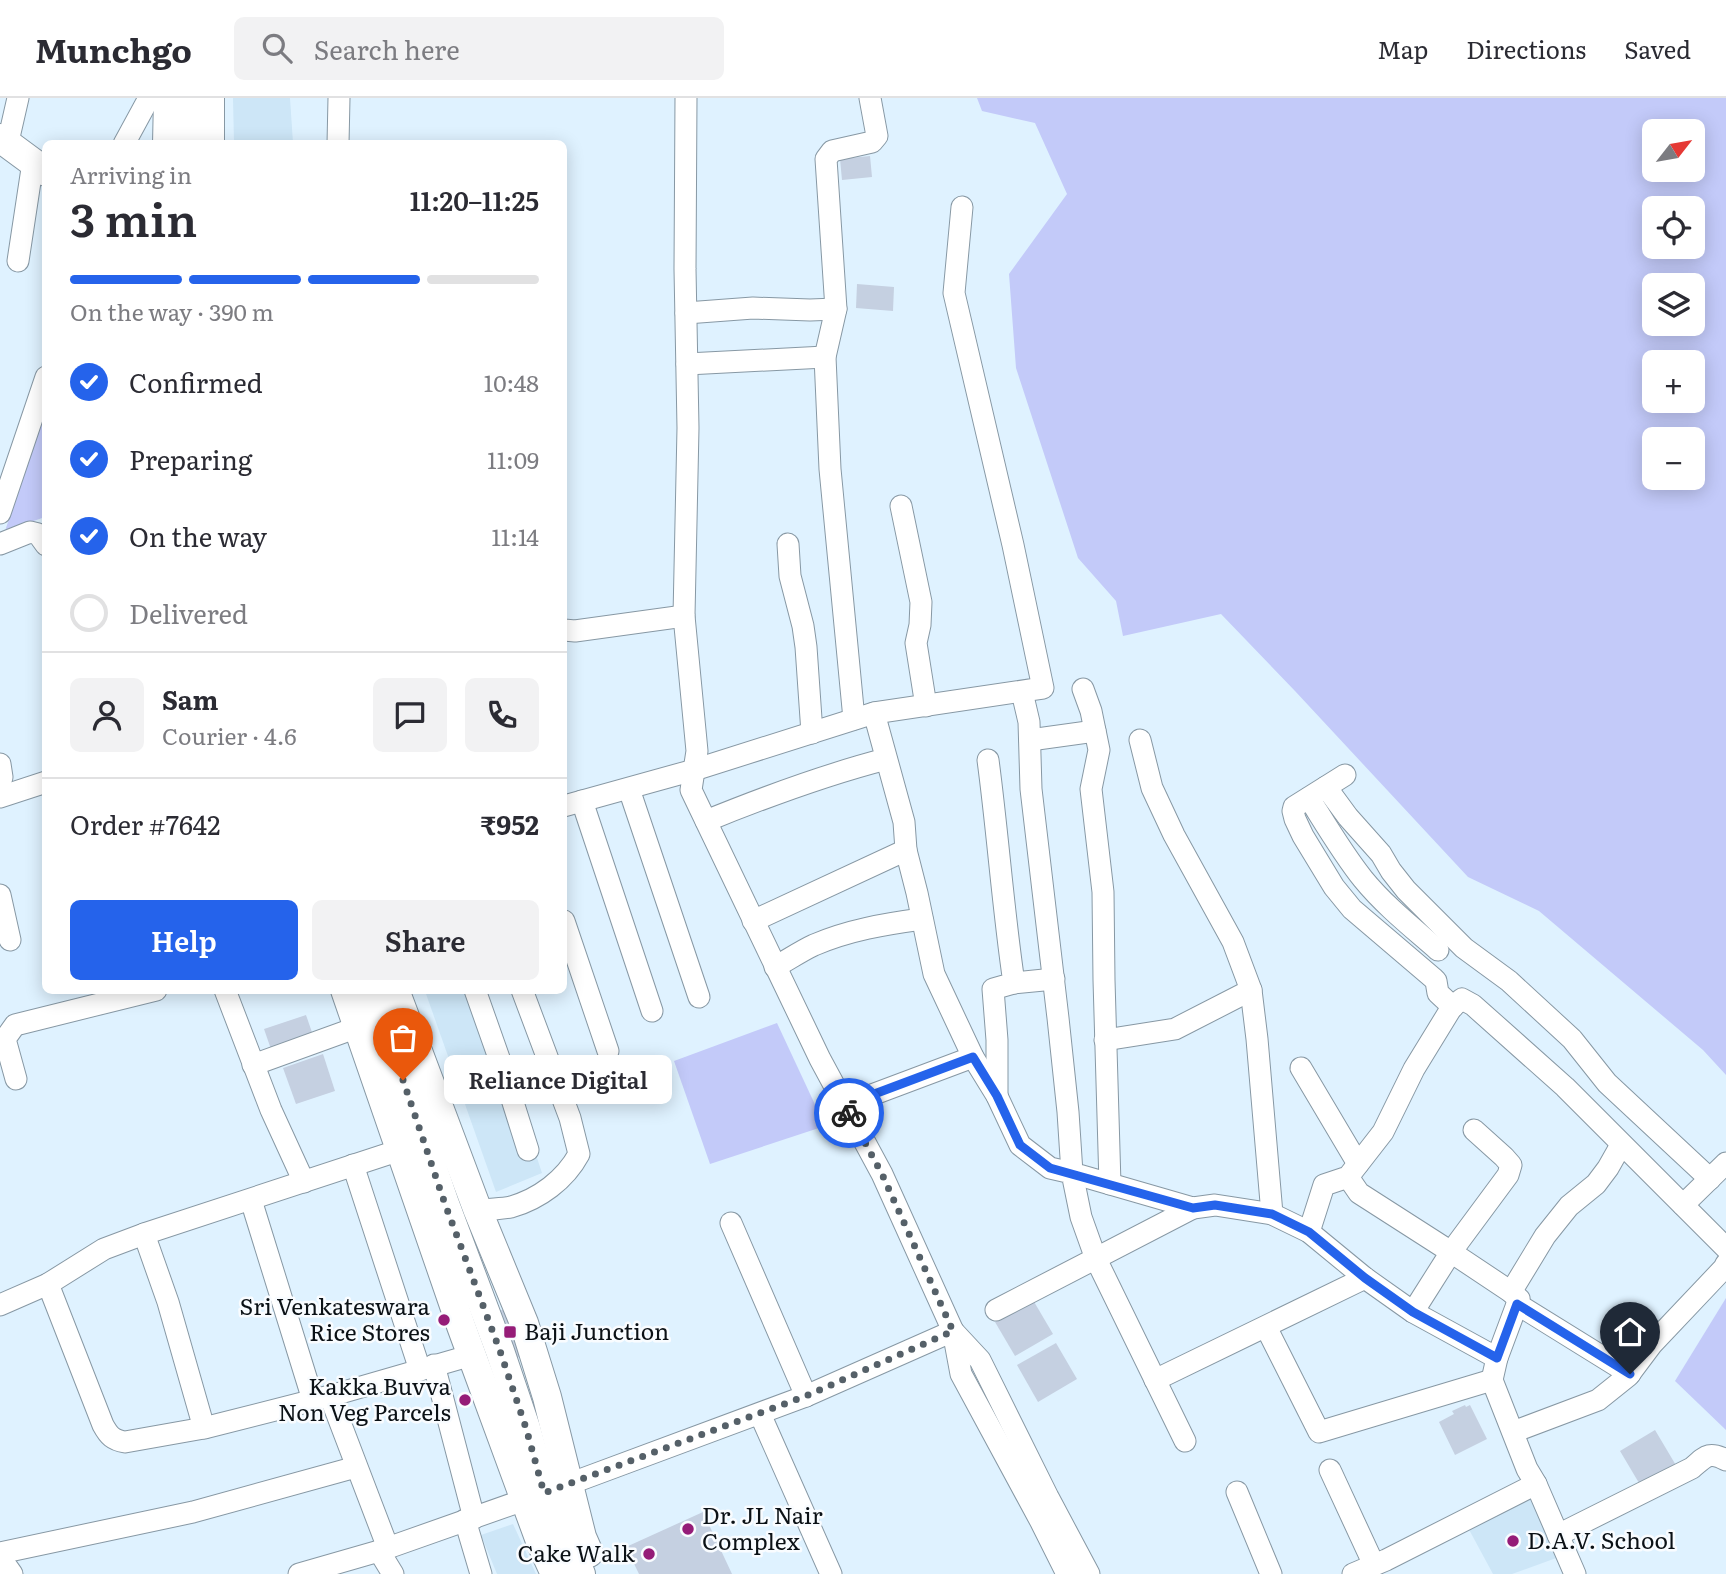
<!DOCTYPE html>
<meta charset="utf-8">
<style>
:root{--surface:#fff;--page:#f2f2f3;--text:#2b2b33;--muted:#7c7c81;--line:#e1e1e2;--accent:#2563eb}
body{margin:0;font-family:Literata,serif;background:var(--page);color:var(--text);height:100vh;display:flex;flex-direction:column;font-size:26px;white-space:nowrap}
*{box-sizing:border-box;margin:0}
p{font-size:23px;color:var(--muted)}
.icon{flex:none;width:38px;height:38px;fill:none;stroke:currentColor;stroke-width:2;stroke-linecap:round;stroke-linejoin:round}
.map{position:relative;flex:1;overflow:hidden}
.details{position:absolute;left:42px;top:42px;width:525px;height:854px;display:flex;flex-direction:column;background:var(--surface);border-radius:10px;box-shadow:0 4px 18px #0003}
.details>*{flex:none}
.needle{width:46px;rotate:59deg}
.fabs{position:absolute;left:1642px;top:21px;display:grid;gap:14px}
.fabs a{display:grid;place-items:center;width:63px;height:63px;border-radius:10px;background:var(--surface);box-shadow:0 4px 18px #0003;font-size:35px}
.pin{position:absolute;display:grid;place-items:center;width:60px;height:60px;color:#fff;margin:-72px -30px;border-radius:50% 50% 50% 0;rotate:-45deg;box-shadow:0 0 7px #0007}
.pin .icon{rotate:45deg}
.courier{position:absolute;display:grid;place-items:center;width:70px;height:70px;margin:-35px;border:5px solid #2563eb;border-radius:50%;background:#fff;color:#222;box-shadow:0 2px 9px #0007}
.bubble{position:absolute;height:49px;border-radius:10px;background:var(--surface);box-shadow:0 4px 18px #0003;font-size:23px;font-weight:600;line-height:49px;text-align:center}
.head em{font-style:normal;font-weight:600}
.head div{display:flex;flex-direction:column-reverse}
.head{display:flex;align-items:center;justify-content:space-between;height:119px;padding:0 28px}
h1{font-size:46px;font-weight:600;line-height:52px}
.bar{display:grid;grid-template-columns:repeat(4,1fr);gap:10px 7px;align-content:center;height:84px;padding:0 28px}
.bar i{height:9px;border-radius:5px;background:var(--line)}
.bar .current{background:var(--accent)}
.bar p{grid-column:span 4}
.line{display:flex;align-items:center;gap:18px;padding:0 28px;border-top:2px solid var(--line)}
.line div{flex:1}
.round{display:grid;place-items:center;flex:none;width:74px;height:74px;border-radius:10px;background:var(--page)}
ol{padding:0 28px;list-style:none}
li{display:flex;align-items:center;gap:21px;height:77px}
li p{margin-inline-start:auto}
li .icon{padding:7px;border-radius:50%;background:var(--accent);color:#fff;stroke-width:4}
li:last-child{color:var(--muted)}
li i{width:38px;height:38px;border:4px solid var(--line);border-radius:50%}
.button{display:flex;gap:14px;margin-top:auto;padding:14px 28px}
.button a{flex:1;height:80px;border-radius:10px;background:var(--accent);color:#fff;font-size:28px;font-weight:600;line-height:80px;text-align:center}
.button a+a{background:var(--page);color:var(--text)}
header{display:flex;align-items:center;gap:42px;box-sizing:border-box;height:98px;padding:0 35px;background:var(--surface);border-bottom:2px solid var(--line)}
header strong{font-size:33px}
nav{display:flex;gap:38px;margin-inline-start:auto;font-size:24px}
.search{width:490px;height:63px;background:var(--page);display:flex;align-items:center;gap:18px;box-sizing:border-box;padding:0 24px;border-radius:10px;color:var(--muted);font-size:26px}
.map>svg:first-child{display:block}
.built{fill:#cde6f7}
.green{fill:#c3caf9;fill-rule:evenodd}
.building{fill:#c5d0e1}
.lines{fill:none;stroke-linecap:round;stroke-linejoin:round}
.minor-casing{stroke:#8798a4;stroke-width:23}
.major-casing{stroke:#8798a4;stroke-width:30}
.minor{stroke:#fff;stroke-width:21}
.major{stroke:#fff;stroke-width:28}
.done{stroke:#556068;stroke-width:7;stroke-dasharray:0 12.6}
.route{stroke:#2563eb;stroke-width:9}
.poi-dot{fill:#951c78;stroke:#f9fcff;stroke-width:2.5}
.labels{text-anchor:middle;stroke-width:5;stroke-linejoin:round;paint-order:stroke}
.poi-label{font-size:23px;fill:#0b1116;stroke:#f9fcff;text-anchor:end}
</style>
<header>
<strong>Munchgo</strong>
<div class="search"><svg class="icon" aria-label="search" viewBox="0 0 24 24"><circle cx="10" cy="10" r="6"/><path d="M15 15l6 6"/></svg>Search here</div>
<nav><a>Map</a><a>Directions</a><a>Saved</a></nav>
</header>
<div class="map">
<svg width="1726" height="1476" viewBox="0 0 1726 1476">
<rect width="100%" height="100%" fill="#dff2ff"/>
<!-- built -->
<g class="built">
<path d="M 233,0 L 290,0 L 293,45 L 234,45 Z"/>
<path d="M 425,893 L 482,893 L 542,1075 L 496,1094 Z"/>
<path d="M 1531,1395 L 1559,1459 L 1512,1476 L 1493,1476 L 1466,1426 Z"/>
<path d="M 513,1426 L 536,1476 L 497,1476 L 481,1437 Z"/>
</g>
<!-- green -->
<g class="green">
<path d="M 977,0 L 1726,0 L 1726,977 L 1703,952 L 1539,813 L 1468,779 L 1295,593 L 1221,516 L 1123,538 L 1116,503 L 1078,460 L 1016,270 L 1009,176 L 1067,96 L 1035,25 L 982,13 ZM 1654,33 L 1692,33 L 1692,72 L 1654,72 ZM 1654,110 L 1692,110 L 1692,149 L 1654,149 ZM 1654,187 L 1692,187 L 1692,226 L 1654,226 ZM 1654,264 L 1692,264 L 1692,303 L 1654,303 ZM 1654,341 L 1692,341 L 1692,380 L 1654,380 Z"/>
<path d="M 45,313 L 45,419 L 5,433 Z"/>
<path d="M 777,925 L 825,1028 L 710,1066 L 674,963 Z"/>
<path d="M 1726,1200 L 1726,1332 L 1675,1283 Z"/>
</g>
<!-- building -->
<g class="building">
<path d="M 870,58 L 872,79 L 842,82 L 840,61 Z"/>
<path d="M 857,186 L 894,189 L 893,213 L 856,210 Z"/>
<path d="M 306,917 L 315,943 L 273,957 L 264,931 Z"/>
<path d="M 323,956 L 335,993 L 296,1006 L 283,970 Z"/>
<path d="M 1033,1202 L 1053,1236 L 1015,1258 L 995,1224 Z"/>
<path d="M 508,1210 L 524,1258 L 516,1260 L 499,1213 Z"/>
<path d="M 1056,1245 L 1077,1281 L 1038,1304 L 1017,1267 Z"/>
<path d="M 1465,1307 L 1466,1309 L 1470,1307 L 1487,1341 L 1455,1357 L 1439,1324 L 1454,1316 L 1452,1313 Z"/>
<path d="M 1655,1332 L 1677,1369 L 1642,1390 L 1620,1353 Z"/>
<path d="M 703,1414 L 732,1476 L 639,1476 L 626,1449 Z"/>
</g>
<g class="lines">
<defs>
<g id="minor">
<path d="M 686,0 L 685,171 L 688,330 L 684,518 L 697,653 L 691,692 L 820,961 L 882,1076 L 953,1233 L 961,1276 L 1041,1424 L 1067,1476"/>
<path d="M 7,45 L 10,35 L 18,0"/>
<path d="M 124,46 L 149,0"/>
<path d="M 338,46 L 339,0"/>
<path d="M 18,163 L 33,64"/>
<path d="M 686,215 L 753,210 L 810,212 L 836,211"/>
<path d="M 687,266 L 825,259"/>
<path d="M 901,408 L 921,504 L 920,527 L 916,545 L 926,608"/>
<path d="M 0,415 L 46,279"/>
<path d="M 0,446 L 30,434 L 38,436 L 46,447"/>
<path d="M 788,446 L 790,478 L 803,528 L 806,549 L 812,635"/>
<path d="M 564,532 L 575,533 L 684,518"/>
<path d="M 1083,591 L 1091,613 L 1099,652 L 1091,691 L 1103,794 L 1104,882 L 1110,1086"/>
<path d="M 1022,594 L 1029,624 L 1031,691 L 1058,920 L 1068,1014 L 1072,1075 L 1193,1110 L 1215,1107 L 1272,1116 L 1309,1134 L 1365,1180 L 1413,1214 L 1497,1260 L 1492,1282 L 1527,1371 L 1536,1386 L 1575,1476"/>
<path d="M 874,615 L 904,724 L 906,752 L 917,795 L 934,876 L 973,959 L 997,998 L 1020,1047 L 1050,1070 L 1072,1075 L 1081,1119 L 1096,1161 L 1185,1343"/>
<path d="M 854,621 L 830,371 L 825,259 L 836,211 L 826,61 L 832,53 L 872,44 L 877,38 L 870,0"/>
<path d="M 1030,642 L 1095,633"/>
<path d="M 1140,642 L 1152,690 L 1174,737 L 1233,844 L 1251,892 L 1257,941 L 1272,1116"/>
<path d="M 988,662 C 998,737 1003,811 1014,885 L 993,891 L 997,942 L 997,998"/>
<path d="M 0,666 L 2,679 L 0,686"/>
<path d="M 1345,677 L 1294,709 L 1293,713 L 1295,721 L 1303,738 L 1334,789 L 1352,811 L 1433,880 L 1436,883 L 1438,895 L 1453,909"/>
<path d="M 1326,689 L 1348,719 L 1381,756 L 1391,773 L 1406,792 L 1464,850 L 1509,883 L 1572,941 L 1607,985 L 1710,1081"/>
<path d="M 629,691 L 699,899"/>
<path d="M 0,699 L 46,684"/>
<path d="M 1309,700 C 1326,727 1343,756 1363,781 C 1385,808 1413,830 1438,852"/>
<path d="M 582,703 L 652,913"/>
<path d="M 564,708 L 694,672 L 874,615 L 1043,590 L 1013,447 L 954,195 L 962,109"/>
<path d="M 706,723 C 765,699 824,677 886,661"/>
<path d="M 0,797 L 10,842"/>
<path d="M 564,823 L 608,953"/>
<path d="M 753,823 L 906,752"/>
<path d="M 775,869 C 788,862 801,853 814,847 C 849,832 885,826 922,821"/>
<path d="M 1014,885 L 1054,881"/>
<path d="M 225,892 L 271,1012 L 304,1084"/>
<path d="M 475,892 L 499,960 L 528,1052"/>
<path d="M 1105,942 L 1175,931 L 1251,892"/>
<path d="M 253,967 L 358,929"/>
<path d="M 1301,970 L 1358,1066"/>
<path d="M 16,981 L 5,941 L 15,927 L 156,892"/>
<path d="M 845,1007 L 973,959"/>
<path d="M 1474,1032 L 1504,1059 L 1511,1067 L 1508,1077 L 1451,1154 L 1511,1194 L 1519,1201 L 1497,1260"/>
<path d="M 353,1067 L 420,1272"/>
<path d="M 1348,1079 L 1359,1095 L 1451,1154 L 1413,1214"/>
<path d="M 251,1102 L 313,1302"/>
<path d="M 1683,1107 L 1726,1065"/>
<path d="M 478,1113 C 488,1111 500,1111 511,1109 C 539,1101 565,1082 579,1056 L 570,1020 L 522,892"/>
<path d="M 731,1125 L 806,1298"/>
<path d="M 1309,1134 L 1324,1087 L 1348,1079 L 1383,1034 L 1414,971 L 1452,909 L 1462,901 L 1473,907 L 1565,989 L 1726,1150"/>
<path d="M 144,1136 L 168,1204 L 204,1330"/>
<path d="M 48,1186 L 103,1327 C 109,1338 113,1342 125,1344 L 204,1330 L 330,1298 L 472,1257"/>
<path d="M 1511,1194 L 1545,1138 L 1569,1108 L 1596,1086 L 1608,1070 L 1621,1047"/>
<path d="M 1517,1206 L 1630,1276"/>
<path d="M 0,1207 L 48,1186 L 104,1151 L 144,1136 L 400,1052"/>
<path d="M 996,1212 L 1193,1110"/>
<path d="M 1266,1229 L 1319,1334 L 1492,1282"/>
<path d="M 953,1233 L 980,1262 L 1048,1399 L 1089,1476"/>
<path d="M 434,1267 L 474,1420"/>
<path d="M 1155,1282 L 1365,1180"/>
<path d="M 330,1298 L 388,1450"/>
<path d="M 760,1316 L 831,1476"/>
<path d="M 1513,1334 L 1598,1302 L 1628,1278 L 1652,1246 L 1724,1170 L 1726,1166"/>
<path d="M 1330,1372 L 1374,1467"/>
<path d="M 1237,1394 L 1271,1476"/>
<path d="M 465,1422 L 481,1476"/>
<path d="M 1558,1437 L 1692,1370 C 1706,1358 1709,1353 1726,1362"/>
<path d="M 379,1453 L 393,1476"/>
<path d="M 0,1455 L 193,1414 L 356,1369"/>
<path d="M 0,1459 L 12,1476"/>
<path d="M 299,1476 L 379,1453 L 569,1386 L 806,1298 L 953,1233"/>
<path d="M 1353,1476 L 1386,1462 L 1536,1386"/>
</g>
<g id="major">
<path d="M 0,40 L 46,74"/>
<path d="M 167,46 L 168,0"/>
<path d="M 189,46 L 191,0"/>
<path d="M 210,46 L 210,0"/>
<path d="M 345,892 L 461,1228 L 540,1443 L 555,1476"/>
<path d="M 372,892 L 445,1106 L 500,1253 L 526,1330 L 544,1395 L 581,1476"/>
<path d="M 395,892 L 478,1113 L 524,1225 L 547,1299 L 582,1439 L 589,1455"/>
</g>
</defs>
<!-- minor casing -->
<use href="#minor" class="minor-casing"/>
<!-- major casing -->
<use href="#major" class="major-casing"/>
<!-- minor -->
<use href="#minor" class="minor"/>
<!-- major -->
<use href="#major" class="major"/>
</g>
<g class="lines">
<!-- done -->
<path class="done" d="M 403,982 L 445,1106 L 500,1253 L 526,1330 L 544,1395 L 806,1298 L 953,1233 L 882,1076 L 849,1015"/>
<!-- route -->
<path class="route" d="M 849,1015 L 845,1007 L 973,959 L 997,998 L 1020,1047 L 1050,1070 L 1193,1110 L 1215,1107 L 1272,1116 L 1309,1134 L 1365,1180 L 1413,1214 L 1497,1260 L 1517,1206 L 1630,1276"/>
</g>
<!-- markers -->
<g class="poi-dot">
<circle cx="444" cy="1222" r="7"/>
<rect x="503" y="1227" width="14" height="14" rx="3.5"/>
<circle cx="465" cy="1302" r="7"/>
<circle cx="688" cy="1431" r="7"/>
<circle cx="1513" cy="1443" r="7"/>
<circle cx="649" cy="1456" r="7"/>
</g>
<g class="labels">
<!-- poi labels -->
<g class="poi-label">
<text x="430" y="1217">Sri Venkateswara<tspan x="430" dy="26">Rice Stores</tspan></text>
<text x="524" y="1242" text-anchor="start">Baji Junction</text>
<text x="451" y="1297">Kakka Buvva<tspan x="451" dy="26">Non Veg Parcels</tspan></text>
<text x="702" y="1426" text-anchor="start">Dr. JL Nair<tspan x="702" dy="26">Complex</tspan></text>
<text x="1527" y="1451" text-anchor="start">D.A.V. School</text>
<text x="635" y="1464">Cake Walk</text>
</g>
</g>
</svg>
<div class="fabs">
<a><svg class="needle" viewBox="-14 -14 28 28"><path d="M0-13l5 13h-10z" fill="#e53935"/><path d="M0 13l5-13h-10z" fill="#7c7c81"/></svg></a>
<a><svg class="icon" aria-label="locate" viewBox="0 0 24 24"><circle cx="12" cy="12" r="6"/><path d="M12 2v4M12 18v4M2 12h4M18 12h4"/></svg></a>
<a><svg class="icon" aria-label="layers" viewBox="0 0 24 24"><path d="M12 4l9 5-9 5-9-5zM3 14l9 5 9-5"/></svg></a>
<a>+</a>
<a>−</a>
</div>
<div class="pin" style="left:403px;top:982px;background:#ea580c"><svg class="icon" aria-label="bag" viewBox="0 0 24 24"><path d="M5 8h14l-1 12H6zM9 8a3 3 0 0 1 6 0"/></svg></div>
<div class="pin" style="left:1630px;top:1276px;background:#1f2937"><svg class="icon" aria-label="home" viewBox="0 0 24 24"><path d="M3 11l9-7 9 7M6 9v11h12V9"/></svg></div>
<div class="courier" style="left:849px;top:1015px"><svg class="icon" aria-label="bike" viewBox="0 0 24 24"><circle cx="6" cy="16" r="4"/><circle cx="18" cy="16" r="4"/><path d="M6 16l4-8h5l3 8M10 8l3 8H6M13 5h3"/></svg></div>
<div class="bubble" style="left:444px;top:957px;width:228px">Reliance Digital</div>
<section class="details">
<div class="head"><div><h1>3 min</h1><p>Arriving in</p></div><em>11:20–11:25</em></div>
<div class="bar"><i class="current"></i><i class="current"></i><i class="current"></i><i></i><p>On the way · 390 m</p></div>
<ol>
<li><svg class="icon" aria-label="check" viewBox="0 0 24 24"><path d="M5 12l5 5 9-10"/></svg>Confirmed<p>10:48</p></li>
<li><svg class="icon" aria-label="check" viewBox="0 0 24 24"><path d="M5 12l5 5 9-10"/></svg>Preparing<p>11:09</p></li>
<li><svg class="icon" aria-label="check" viewBox="0 0 24 24"><path d="M5 12l5 5 9-10"/></svg>On the way<p>11:14</p></li>
<li><i></i>Delivered</li>
</ol>
<div class="line" style="height:126px"><a class="round"><svg class="icon" aria-label="person" viewBox="0 0 24 24"><circle cx="12" cy="8" r="4"/><path d="M4 21q1-7 8-7t8 7"/></svg></a><div><b>Sam</b><p>Courier · 4.6</p></div><a class="round"><svg class="icon" aria-label="chat" viewBox="0 0 24 24"><path d="M4 5h16v11H9l-5 4z"/></svg></a><a class="round"><svg class="icon" aria-label="phone" viewBox="0 0 24 24"><path d="M5 4h4l2 5-3 2q2 4 5 5l2-3 5 2v4C11 20 4 13 5 4z"/></svg></a></div>
<div class="line" style="height:91px"><div>Order #7642</div><b>₹952</b></div>
<div class="button"><a>Help</a><a>Share</a></div>
</section>
</div>
